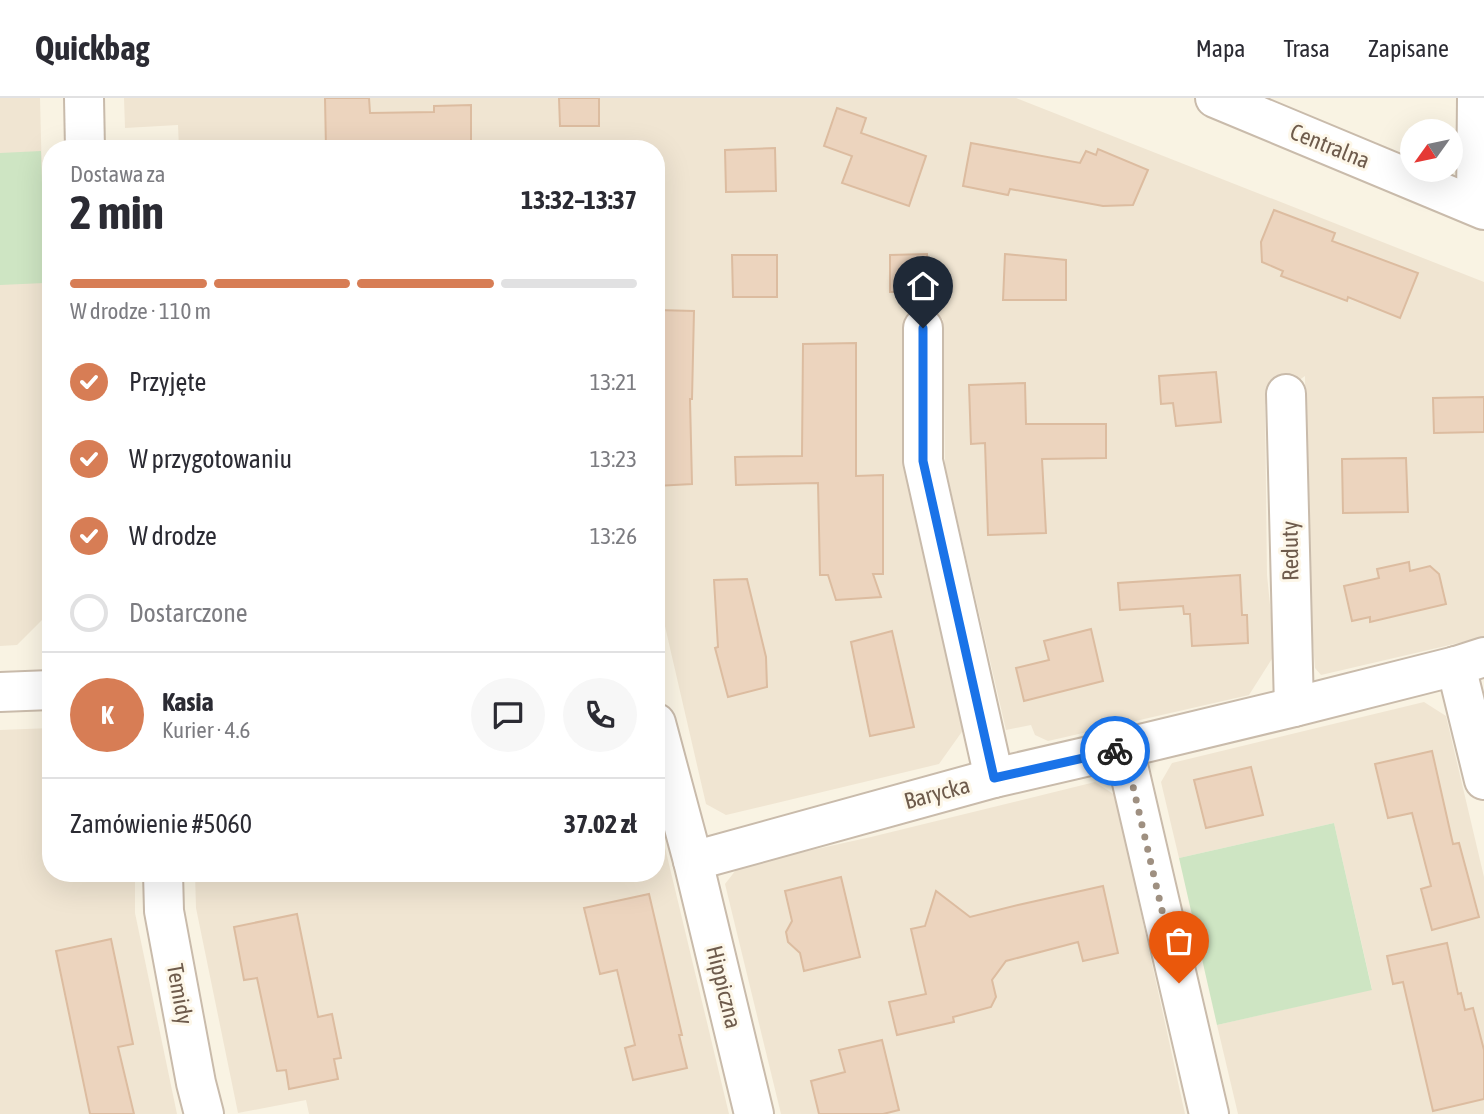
<!DOCTYPE html>
<html lang="pl">
<meta charset="utf-8">
<style>
:root{--surface:#fff;--page:#f7f7f7;--text:#2b2b33;--muted:#7c7c81;--line:#e1e1e2;--accent:#d77d55}
body{margin:0;font-family:"Asap Condensed",sans-serif;background:var(--page);color:var(--text);height:100vh;display:flex;flex-direction:column;font-size:26px;white-space:nowrap}
*{box-sizing:border-box;margin:0}
p{font-size:23px;color:var(--muted)}
.icon{flex:none;width:38px;height:38px;fill:none;stroke:currentColor;stroke-width:2;stroke-linecap:round;stroke-linejoin:round}
.map{position:relative;flex:1;overflow:hidden}
.sheet{position:absolute;left:42px;top:42px;width:623px;height:742px;display:flex;flex-direction:column;background:var(--surface);border-radius:28px;box-shadow:0 7px 28px #0002}
.sheet>*{flex:none}
.needle{width:46px;rotate:237deg}
.controls{position:absolute;left:1400px;top:21px;display:grid;gap:14px}
.controls a{display:grid;place-items:center;width:63px;height:63px;border-radius:50%;background:var(--surface);box-shadow:0 7px 28px #0002;font-size:35px}
.pin{position:absolute;display:grid;place-items:center;width:60px;height:60px;color:#fff;margin:-72px -30px;border-radius:50% 50% 50% 0;rotate:-45deg;box-shadow:0 0 7px #0007}
.pin .icon{rotate:45deg}
.courier{position:absolute;display:grid;place-items:center;width:70px;height:70px;margin:-35px;border:5px solid #1a73e8;border-radius:50%;background:#fff;color:#222;box-shadow:0 2px 9px #0007}
.head em{font-style:normal;font-weight:700}
.head div{display:flex;flex-direction:column-reverse}
.head{display:flex;align-items:center;justify-content:space-between;height:119px;padding:0 28px}
h1{font-size:46px;font-weight:700;line-height:52px}
.bar{display:grid;grid-template-columns:repeat(4,1fr);gap:10px 7px;align-content:center;height:84px;padding:0 28px}
.bar i{height:9px;border-radius:5px;background:var(--line)}
.bar .active{background:var(--accent)}
.bar p{grid-column:span 4}
.line{display:flex;align-items:center;gap:18px;padding:0 28px;border-top:2px solid var(--line)}
.line div{flex:1}
.round{display:grid;place-items:center;flex:none;width:74px;height:74px;border-radius:37px;background:var(--page)}
ol{padding:0 28px;list-style:none}
li{display:flex;align-items:center;gap:21px;height:77px}
li p{margin-inline-start:auto}
li .icon{padding:7px;border-radius:50%;background:var(--accent);color:#fff;stroke-width:4}
li:last-child{color:var(--muted)}
li i{width:38px;height:38px;border:4px solid var(--line);border-radius:50%}
header{display:flex;align-items:center;gap:42px;box-sizing:border-box;height:98px;padding:0 35px;background:var(--surface);border-bottom:2px solid var(--line)}
header strong{font-size:33px}
nav{display:flex;gap:38px;margin-inline-start:auto;font-size:24px}
.map>svg:first-child{display:block}
.residential{fill:#f0e5d2}
.green{fill:#cee5c3}
.building{fill:#ecd4be;stroke:#dcbca0;stroke-width:2}
.lines{fill:none;stroke-linecap:round;stroke-linejoin:round}
.minor-casing{stroke:#c9bbab;stroke-width:42}
.minor{stroke:#fff;stroke-width:38}
.done{stroke:#9f9081;stroke-width:7;stroke-dasharray:0 12.6}
.route{stroke:#1a73e8;stroke-width:9}
.labels{text-anchor:middle;stroke-width:6;stroke-linejoin:round;paint-order:stroke}
.street-label{font-size:23px;fill:#6e5b4c;stroke:#fdf7e9}
</style>
<header>
<strong>Quickbag</strong>
<nav><a>Mapa</a><a>Trasa</a><a>Zapisane</a></nav>
</header>
<div class="map">
<svg width="1484" height="1016" viewBox="0 0 1484 1016">
<rect width="100%" height="100%" fill="#f9f3e3"/>
<!-- residential -->
<g class="residential">
<path d="M 0,0 L 40,0 L 51,443 L 51,513 L 17,547 L 0,548 Z"/>
<path d="M 124,0 L 1016,0 L 1484,184 L 1484,539 L 1321,577 L 1315,570 L 1307,469 L 1305,278 L 1265,306 L 1267,477 L 1275,556 L 1249,597 L 1048,643 L 1035,637 L 1031,627 L 1006,632 L 945,368 L 943,221 L 907,220 L 906,359 L 966,628 L 939,666 L 726,717 L 706,706 L 661,511 L 656,511 L 656,51 L 179,51 L 178,27 L 125,30 Z"/>
<path d="M 1424,604 L 1446,618 L 1484,779 L 1484,1016 L 1238,1016 L 1217,927 L 1372,891 L 1334,725 L 1179,760 L 1161,684 L 1172,665 Z"/>
<path d="M 51,630 L 51,775 L 135,775 L 135,815 L 177,1016 L 0,1016 L 0,632 Z"/>
<path d="M 1095,684 L 1115,697 L 1185,1016 L 781,1016 L 725,786 L 739,768 L 871,739 Z"/>
<path d="M 656,712 L 729,1016 L 309,1016 L 306,1002 L 238,1015 L 196,810 L 195,775 L 656,775 Z"/>
</g>
<!-- green -->
<g class="green">
<path d="M 41,53 L 45,185 L 0,187 L 0,55 Z"/>
<path d="M 1334,725 L 1372,892 L 1217,927 L 1179,760 Z"/>
</g>
<!-- building -->
<g class="building">
<path d="M 325,0 L 369,0 L 370,15 L 434,14 L 434,8 L 471,7 L 471,51 L 326,51 Z"/>
<path d="M 559,0 L 599,0 L 599,28 L 560,28 Z"/>
<path d="M 837,10 L 866,20 L 861,35 L 926,58 L 909,108 L 842,85 L 852,58 L 824,48 Z"/>
<path d="M 971,45 L 1080,65 L 1086,53 L 1096,57 L 1098,51 L 1148,72 L 1133,107 L 1103,108 L 1010,91 L 1008,97 L 963,88 Z"/>
<path d="M 775,50 L 776,93 L 726,94 L 725,52 Z"/>
<path d="M 1274,112 L 1335,135 L 1332,143 L 1418,175 L 1400,220 L 1348,199 L 1347,203 L 1281,178 L 1283,173 L 1262,164 L 1261,144 Z"/>
<path d="M 927,156 L 928,193 L 890,194 L 890,157 Z"/>
<path d="M 1005,156 L 1066,162 L 1066,202 L 1003,202 Z"/>
<path d="M 732,157 L 777,157 L 777,199 L 733,199 Z"/>
<path d="M 656,212 L 694,213 L 692,301 L 690,301 L 692,386 L 656,388 Z"/>
<path d="M 856,245 L 856,378 L 883,377 L 883,476 L 873,476 L 881,499 L 836,502 L 828,477 L 820,477 L 818,385 L 736,387 L 735,359 L 802,358 L 803,246 Z"/>
<path d="M 1216,274 L 1221,324 L 1176,328 L 1173,305 L 1161,306 L 1159,278 Z"/>
<path d="M 1025,285 L 1026,326 L 1106,326 L 1106,360 L 1042,361 L 1046,435 L 988,437 L 985,345 L 971,346 L 969,287 Z"/>
<path d="M 1484,299 L 1484,334 L 1434,335 L 1433,300 Z"/>
<path d="M 1406,360 L 1408,414 L 1343,415 L 1342,361 Z"/>
<path d="M 1409,464 L 1410,473 L 1430,468 L 1439,476 L 1446,506 L 1370,524 L 1370,519 L 1352,523 L 1344,488 L 1379,480 L 1377,471 Z"/>
<path d="M 1240,477 L 1242,517 L 1247,517 L 1248,545 L 1192,548 L 1190,516 L 1184,516 L 1183,508 L 1120,512 L 1118,485 Z"/>
<path d="M 747,481 L 766,559 L 767,589 L 728,599 L 715,550 L 718,549 L 714,482 Z"/>
<path d="M 1091,531 L 1103,583 L 1024,603 L 1016,570 L 1049,562 L 1044,543 Z"/>
<path d="M 892,533 L 914,629 L 870,638 L 851,544 Z"/>
<path d="M 1432,653 L 1453,746 L 1459,745 L 1479,819 L 1432,832 L 1421,791 L 1431,788 L 1412,715 L 1388,720 L 1375,666 Z"/>
<path d="M 1251,669 L 1263,717 L 1206,730 L 1194,682 Z"/>
<path d="M 841,779 L 860,859 L 804,873 L 800,855 L 788,844 L 786,834 L 792,823 L 785,793 Z"/>
<path d="M 1103,788 L 1118,855 L 1083,863 L 1078,844 L 1006,863 L 992,882 L 996,899 L 991,909 L 953,919 L 954,924 L 897,937 L 889,904 L 926,896 L 911,831 L 925,828 L 936,793 L 970,819 L 1018,807 Z"/>
<path d="M 649,796 L 682,937 L 679,937 L 687,970 L 633,982 L 625,950 L 635,947 L 617,872 L 600,876 L 584,810 Z"/>
<path d="M 297,816 L 318,919 L 332,916 L 341,960 L 334,961 L 338,981 L 289,991 L 286,972 L 277,973 L 257,880 L 244,882 L 234,829 Z"/>
<path d="M 111,841 L 133,946 L 118,949 L 134,1016 L 90,1016 L 56,853 Z"/>
<path d="M 1447,845 L 1458,896 L 1461,895 L 1465,912 L 1473,910 L 1484,952 L 1484,1001 L 1433,1013 L 1403,884 L 1393,886 L 1387,858 Z"/>
<path d="M 882,942 L 899,1012 L 883,1016 L 819,1016 L 811,983 L 845,974 L 839,952 Z"/>
</g>
<g class="lines">
<defs>
<g id="minor">
<path d="M 84,0 L 85,51"/>
<path d="M 1215,0 L 1484,112"/>
<path d="M 1476,108 L 1477,0"/>
<path d="M 923,230 L 923,363 L 994,680"/>
<path d="M 1286,296 L 1294,609"/>
<path d="M 1456,568 L 1484,682"/>
<path d="M 0,594 L 51,592"/>
<path d="M 656,625 L 693,763 L 754,1016"/>
<path d="M 1124,650 L 1209,1016"/>
<path d="M 693,763 L 994,680 L 1124,650 L 1294,609 L 1456,568 L 1484,559"/>
<path d="M 163,775 L 164,813 L 196,985 L 204,1016"/>
</g>
</defs>
<!-- minor casing -->
<use href="#minor" class="minor-casing"/>
<!-- minor -->
<use href="#minor" class="minor"/>
</g>
<g class="lines">
<!-- done -->
<path class="done" d="M 1115,653 L 1124,650 L 1179,885"/>
<!-- route -->
<path class="route" d="M 923,230 L 923,363 L 994,680 L 1115,653"/>
</g>
<g class="labels">
<!-- street labels -->
<g class="street-label">
<text transform="translate(1330 48) rotate(22)" y="8">Centralna</text>
<text transform="translate(1290 453) rotate(-91)" y="8">Reduty</text>
<text transform="translate(937 695) rotate(-15)" y="8">Barycka</text>
<text transform="translate(724 889) rotate(76)" y="8">Hippiczna</text>
<text transform="translate(180 896) rotate(80)" y="8">Temidy</text>
</g>
</g>
</svg>
<div class="controls">
<a><svg class="needle" viewBox="-14 -14 28 28"><path d="M0-13l5 13h-10z" fill="#e53935"/><path d="M0 13l5-13h-10z" fill="#7c7c81"/></svg></a>
</div>
<div class="pin" style="left:1179px;top:885px;background:#ea580c"><svg class="icon" aria-label="bag" viewBox="0 0 24 24"><path d="M5 8h14l-1 12H6zM9 8a3 3 0 0 1 6 0"/></svg></div>
<div class="pin" style="left:923px;top:230px;background:#1f2937"><svg class="icon" aria-label="home" viewBox="0 0 24 24"><path d="M3 11l9-7 9 7M6 9v11h12V9"/></svg></div>
<div class="courier" style="left:1115px;top:653px"><svg class="icon" aria-label="bike" viewBox="0 0 24 24"><circle cx="6" cy="16" r="4"/><circle cx="18" cy="16" r="4"/><path d="M6 16l4-8h5l3 8M10 8l3 8H6M13 5h3"/></svg></div>
<section class="sheet">
<div class="head"><div><h1>2 min</h1><p>Dostawa za</p></div><em>13:32–13:37</em></div>
<div class="bar"><i class="active"></i><i class="active"></i><i class="active"></i><i></i><p>W drodze · 110 m</p></div>
<ol>
<li><svg class="icon" aria-label="check" viewBox="0 0 24 24"><path d="M5 12l5 5 9-10"/></svg>Przyjęte<p>13:21</p></li>
<li><svg class="icon" aria-label="check" viewBox="0 0 24 24"><path d="M5 12l5 5 9-10"/></svg>W przygotowaniu<p>13:23</p></li>
<li><svg class="icon" aria-label="check" viewBox="0 0 24 24"><path d="M5 12l5 5 9-10"/></svg>W drodze<p>13:26</p></li>
<li><i></i>Dostarczone</li>
</ol>
<div class="line" style="height:126px"><b class="round" style="background:var(--accent);color:#fff">K</b><div><b>Kasia</b><p>Kurier · 4.6</p></div><a class="round"><svg class="icon" aria-label="chat" viewBox="0 0 24 24"><path d="M4 5h16v11H9l-5 4z"/></svg></a><a class="round"><svg class="icon" aria-label="phone" viewBox="0 0 24 24"><path d="M5 4h4l2 5-3 2q2 4 5 5l2-3 5 2v4C11 20 4 13 5 4z"/></svg></a></div>
<div class="line" style="height:91px"><div>Zamówienie #5060</div><b>37.02 zł</b></div>
</section>
</div>
